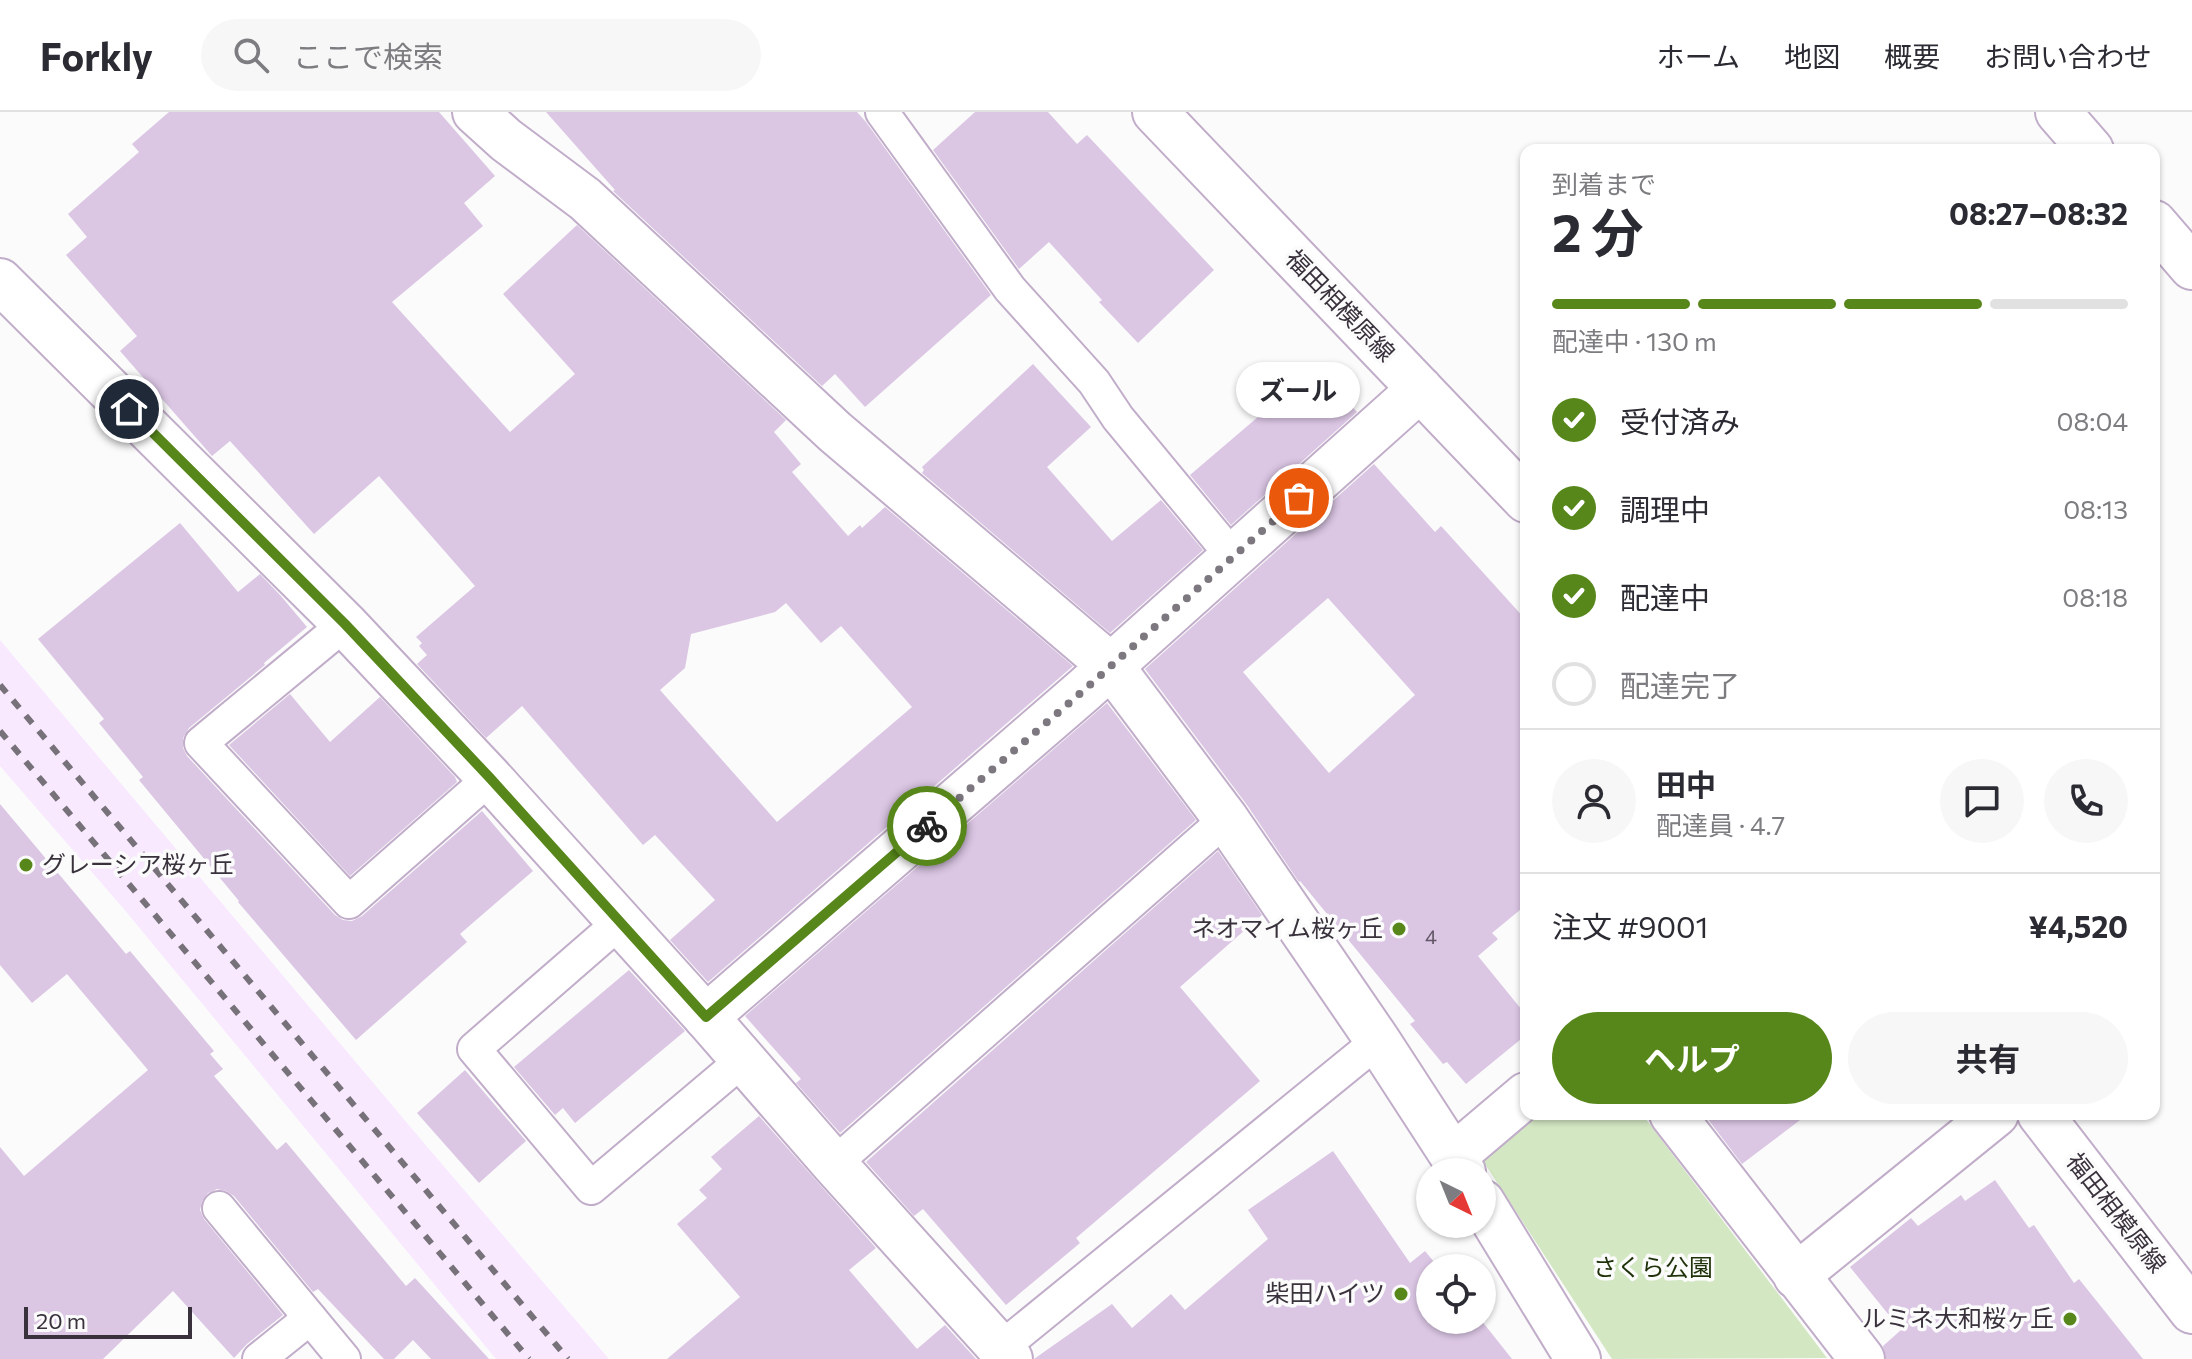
<!DOCTYPE html>
<html lang="ja">
<meta charset="utf-8">
<style>
:root{--surface:#fff;--page:#f7f7f7;--text:#2b2b33;--muted:#7c7c81;--line:#e1e1e2;--accent:#57871a}
body{margin:0;font-family:Commissioner,"Noto Sans JP",sans-serif;background:var(--page);color:var(--text);height:100vh;display:flex;flex-direction:column;font-size:30px;white-space:nowrap}
*{box-sizing:border-box;margin:0}
p{font-size:26px;color:var(--muted)}
.icon{flex:none;width:44px;height:44px;fill:none;stroke:currentColor;stroke-width:2;stroke-linecap:round;stroke-linejoin:round}
.map{position:relative;flex:1;overflow:hidden}
.details{position:absolute;left:1520px;top:32px;width:640px;height:976px;display:flex;flex-direction:column;background:var(--surface);border-radius:16px;box-shadow:0 2px 6px #0004}
.details>*{flex:none}
.needle{width:52px;rotate:137deg}
.tools{position:absolute;left:1416px;top:1046px;display:grid;gap:16px}
.tools a{display:grid;place-items:center;width:80px;height:80px;border-radius:50%;background:var(--surface);box-shadow:0 2px 6px #0004;font-size:40px}
.scale{position:absolute;left:24px;bottom:20px;width:168px;box-sizing:border-box;padding-left:8px;border:4px solid #39313c;border-top:0;font-size:22px;line-height:28px;white-space:nowrap;color:#39313c;-webkit-text-stroke:6px #fbfbfb;paint-order:stroke}
.pin{position:absolute;display:grid;place-items:center;width:68px;height:68px;color:#fff;margin:-34px;border:4px solid #fff;border-radius:50%;box-shadow:0 2px 8px #0007}
.courier{position:absolute;display:grid;place-items:center;width:80px;height:80px;margin:-40px;border:6px solid #57871a;border-radius:50%;background:#fff;color:#222;box-shadow:0 2px 10px #0007}
.bubble{position:absolute;height:56px;border-radius:28px;background:var(--surface);box-shadow:0 2px 6px #0004;font-size:26px;font-weight:700;line-height:56px;text-align:center}
.headline em{font-style:normal;font-weight:700}
.headline div{display:flex;flex-direction:column-reverse}
.headline{display:flex;align-items:center;justify-content:space-between;height:136px;padding:0 32px}
h1{font-size:52px;font-weight:700;line-height:60px}
.bar{display:grid;grid-template-columns:repeat(4,1fr);gap:12px 8px;align-content:center;height:96px;padding:0 32px}
.bar i{height:10px;border-radius:6px;background:var(--line)}
.bar .current{background:var(--accent)}
.bar p{grid-column:span 4}
.line{display:flex;align-items:center;gap:20px;padding:0 32px;border-top:2px solid var(--line)}
.line div{flex:1}
.round{display:grid;place-items:center;flex:none;width:84px;height:84px;border-radius:42px;background:var(--page)}
ol{padding:0 32px;list-style:none}
li{display:flex;align-items:center;gap:24px;height:88px}
li p{margin-inline-start:auto}
li .icon{padding:8px;border-radius:50%;background:var(--accent);color:#fff;stroke-width:4}
li:last-child{color:var(--muted)}
li i{width:44px;height:44px;border:4px solid var(--line);border-radius:50%}
.primary-button{display:flex;gap:16px;margin-top:auto;padding:16px 32px}
.primary-button a{flex:1;height:92px;border-radius:48px;background:var(--accent);color:#fff;font-size:32px;font-weight:700;line-height:92px;text-align:center}
.primary-button a+a{background:var(--page);color:var(--text)}
header{display:flex;align-items:center;gap:48px;box-sizing:border-box;height:112px;padding:0 40px;background:var(--surface);border-bottom:2px solid var(--line)}
header strong{font-size:38px}
nav{display:flex;gap:44px;margin-inline-start:auto;font-size:28px}
.search{width:560px;height:72px;background:var(--page);display:flex;align-items:center;gap:20px;box-sizing:border-box;padding:0 28px;border-radius:44px;color:var(--muted);font-size:30px}
.map>svg:first-child{display:block}
.built{fill:#f8e9ff}
.green{fill:#d3e7c3}
.building{fill:#dbc6e4;fill-rule:evenodd}
.lines{fill:none;stroke-linecap:round;stroke-linejoin:round}
.lane-casing{stroke:#c1adc9;stroke-width:36}
.street-casing{stroke:#c1adc9;stroke-width:48}
.secondary-casing{stroke:#c1adc9;stroke-width:48}
.lane{stroke:#fff;stroke-width:32}
.street{stroke:#fff;stroke-width:44}
.secondary{stroke:#fff;stroke-width:44}
.rail{stroke:#777279;stroke-width:6;stroke-dasharray:10 10;stroke-linecap:butt}
.done{stroke:#7d787f;stroke-width:8;stroke-dasharray:0 14.4}
.route{stroke:#57871a;stroke-width:10}
.poi-dot{fill:#57871a;stroke:#fbfbfb;stroke-width:3}
.labels{text-anchor:middle;stroke-width:7;stroke-linejoin:round;paint-order:stroke}
.number-label{font-size:20px;fill:#625666}
.street-label{font-size:24px;fill:#39313c;stroke:#fbfbfb}
.poi-label{font-size:24px;fill:#39313c;stroke:#fbfbfb;text-anchor:end}
.park-label{font-size:24px;fill:#1e3108;stroke:#fbfbfb}
</style>
<header>
<strong>Forkly</strong>
<div class="search"><svg class="icon" aria-label="search" viewBox="0 0 24 24"><circle cx="10" cy="10" r="6"/><path d="M15 15l6 6"/></svg>ここで検索</div>
<nav><a>ホーム</a><a>地図</a><a>概要</a><a>お問い合わせ</a></nav>
</header>
<div class="map">
<svg width="2192" height="1247" viewBox="0 0 2192 1247">
<rect width="100%" height="100%" fill="#fbfbfb"/>
<!-- built -->
<path class="built" d="M 0,528 L 429,1037 L 609,1247 L 496,1247 L 123,796 L 0,654 Z"/>
<!-- green -->
<path class="green" d="M 1538,1002 L 1642,1002 L 1827,1246 L 1612,1247 L 1481,1046 Z"/>
<!-- building -->
<g class="building">
<path d="M 169,0 L 439,0 L 495,64 L 464,91 L 483,114 L 392,190 L 510,320 L 575,262 L 503,182 L 577,113 L 786,308 L 774,320 L 801,352 L 792,360 L 848,424 L 860,413 L 862,416 L 885,395 L 1073,554 L 708,870 L 670,828 L 715,788 L 655,723 L 643,733 L 522,594 L 486,626 L 417,552 L 427,543 L 419,534 L 422,531 L 416,525 L 475,474 L 379,364 L 314,422 L 230,329 L 212,344 L 120,239 L 137,224 L 66,143 L 87,125 L 68,102 L 139,40 L 132,32 ZM 786,491 L 821,531 L 841,514 L 912,595 L 777,710 L 660,578 L 685,556 L 691,522 L 775,500 Z"/>
<path d="M 546,0 L 857,0 L 866,10 L 991,183 L 865,295 L 835,262 L 822,274 L 613,79 L 615,78 Z"/>
<path d="M 975,0 L 1048,0 L 1077,32 L 1087,23 L 1214,158 L 1138,231 L 1099,190 L 1102,188 L 1049,130 L 1019,157 L 933,38 Z"/>
<path d="M 1311,250 L 1357,300 L 1231,413 L 1190,363 L 1279,287 L 1275,283 Z"/>
<path d="M 1033,252 L 1091,315 L 1047,355 L 1112,429 L 1161,388 L 1203,438 L 1110,521 L 922,361 L 924,358 L 922,355 Z"/>
<path d="M 1374,352 L 1435,420 L 1441,414 L 1526,508 L 1526,793 L 1492,821 L 1498,827 L 1478,844 L 1526,903 L 1526,923 L 1466,972 L 1447,950 L 1443,952 L 1410,912 L 1415,909 L 1300,769 L 1299,770 L 1247,693 L 1145,557 ZM 1328,486 L 1415,583 L 1329,661 L 1243,560 Z"/>
<path d="M 180,411 L 238,480 L 260,462 L 281,484 L 307,515 L 264,551 L 265,553 L 189,616 L 183,626 L 183,636 L 187,644 L 335,803 L 343,808 L 352,809 L 362,804 L 482,699 L 533,759 L 460,822 L 467,830 L 356,928 L 238,790 L 239,789 L 139,668 L 143,665 L 99,611 L 104,607 L 38,527 Z"/>
<path d="M 290,582 L 330,630 L 380,585 L 455,665 L 457,670 L 350,764 L 229,633 Z"/>
<path d="M 1107,591 L 1196,708 L 840,1021 L 796,971 L 801,967 L 745,904 Z"/>
<path d="M 0,692 L 126,842 L 130,839 L 214,939 L 210,942 L 223,957 L 214,964 L 277,1038 L 286,1030 L 406,1174 L 415,1166 L 489,1247 L 431,1247 L 413,1228 L 394,1247 L 384,1247 L 318,1177 L 313,1180 L 234,1084 L 226,1079 L 217,1077 L 208,1081 L 202,1089 L 200,1098 L 204,1107 L 283,1203 L 247,1232 L 234,1246 L 173,1179 L 103,1247 L 0,1247 L 0,1035 L 24,1064 L 148,958 L 67,862 L 32,891 L 0,853 Z"/>
<path d="M 1218,739 L 1262,803 L 1180,875 L 1260,969 L 1076,1126 L 1080,1131 L 1006,1193 L 923,1097 L 914,1104 L 866,1050 Z"/>
<path d="M 629,858 L 685,919 L 575,1011 L 563,996 L 555,1003 L 514,955 Z"/>
<path d="M 465,958 L 526,1029 L 479,1071 L 417,1001 Z"/>
<path d="M 1704,1002 L 1808,1002 L 1742,1052 Z"/>
<path d="M 759,1004 L 876,1136 L 849,1158 L 917,1237 L 945,1213 L 976,1247 L 667,1247 L 740,1185 L 677,1112 L 707,1086 L 699,1078 L 722,1057 L 711,1045 Z"/>
<path d="M 1333,1039 L 1410,1151 L 1425,1139 L 1439,1156 L 1430,1156 L 1430,1208 L 1481,1208 L 1512,1247 L 1034,1247 L 1112,1192 L 1132,1216 L 1171,1182 L 1185,1198 L 1268,1127 L 1248,1098 Z"/>
<path d="M 1995,1068 L 2029,1116 L 2034,1113 L 2074,1171 L 2079,1167 L 2143,1247 L 1886,1247 L 1883,1234 L 1901,1218 L 1850,1155 L 1911,1106 L 1918,1114 L 1961,1083 L 1965,1089 Z"/>
</g>
<g class="lines">
<defs>
<g id="lane">
<path d="M 882,0 L 1010,177 L 1094,270 L 1118,306 L 1233,445"/>
<path d="M 345,512 L 201,631 L 349,790 L 490,666"/>
<path d="M 620,810 L 474,937 L 591,1076 L 744,947"/>
<path d="M 834,1052 L 1226,707"/>
<path d="M 219,1096 L 344,1247"/>
<path d="M 1001,1236 L 1378,929"/>
<path d="M 259,1247 L 310,1206"/>
</g>
<g id="street">
<path d="M 475,0 L 506,28 L 585,87 L 835,320 L 1111,554 L 1226,707 L 1378,929 L 1463,1060"/>
<path d="M 0,169 L 345,512 L 490,666 L 706,905 L 834,1052 L 1010,1247"/>
<path d="M 706,905 L 1083,579 L 1420,277"/>
<path d="M 1672,1002 L 1862,1247"/>
<path d="M 1454,1044 L 1526,983"/>
<path d="M 1482,1090 L 1578,1247"/>
<path d="M 1796,1164 L 1996,1002"/>
</g>
<g id="secondary">
<path d="M 1155,0 L 1526,388"/>
<path d="M 2058,0 L 2091,38"/>
<path d="M 2154,111 L 2192,155"/>
<path d="M 2040,1002 L 2192,1199"/>
</g>
</defs>
<!-- lane casing -->
<use href="#lane" class="lane-casing"/>
<!-- street casing -->
<use href="#street" class="street-casing"/>
<!-- secondary casing -->
<use href="#secondary" class="secondary-casing"/>
<!-- lane -->
<use href="#lane" class="lane"/>
<!-- street -->
<use href="#street" class="street"/>
<!-- secondary -->
<use href="#secondary" class="secondary"/>
<!-- rail -->
<g class="rail">
<path d="M 0,573 L 568,1247"/>
<path d="M 0,619 L 529,1247"/>
</g>
</g>
<g class="lines">
<!-- done -->
<path class="done" d="M 927,714 L 1083,579 L 1299,386"/>
<!-- route -->
<path class="route" d="M 129,297 L 345,512 L 490,666 L 706,905 L 927,714"/>
</g>
<!-- markers -->
<g class="poi-dot">
<circle cx="26" cy="753" r="8"/>
<circle cx="1399" cy="817" r="8"/>
<circle cx="1401" cy="1182" r="8"/>
<circle cx="2070" cy="1207" r="8"/>
</g>
<g class="labels">
<!-- number labels -->
<g class="number-label">
<text x="1431" y="832">4</text>
</g>
<!-- street labels -->
<g class="street-label">
<text transform="translate(1340 194) rotate(46)" y="8">福田相模原線</text>
<text transform="translate(2116 1101) rotate(52)" y="8">福田相模原線</text>
</g>
<!-- poi labels -->
<g class="poi-label">
<text x="42" y="761" text-anchor="start">グレーシア桜ヶ丘</text>
<text x="1383" y="825">ネオマイム桜ヶ丘</text>
<text x="1385" y="1190">柴田ハイツ</text>
<text x="2054" y="1215">ルミネ大和桜ヶ丘</text>
</g>
<!-- park labels -->
<g class="park-label">
<text x="1653" y="1164">さくら公園</text>
</g>
</g>
</svg>
<div class="tools">
<a><svg class="needle" viewBox="-14 -14 28 28"><path d="M0-13l5 13h-10z" fill="#e53935"/><path d="M0 13l5-13h-10z" fill="#7c7c81"/></svg></a>
<a><svg class="icon" aria-label="locate" viewBox="0 0 24 24"><circle cx="12" cy="12" r="6"/><path d="M12 2v4M12 18v4M2 12h4M18 12h4"/></svg></a>
</div>
<div class="scale">20 m</div>
<div class="pin" style="left:1299px;top:386px;background:#ea580c"><svg class="icon" aria-label="bag" viewBox="0 0 24 24"><path d="M5 8h14l-1 12H6zM9 8a3 3 0 0 1 6 0"/></svg></div>
<div class="pin" style="left:129px;top:297px;background:#1f2937"><svg class="icon" aria-label="home" viewBox="0 0 24 24"><path d="M3 11l9-7 9 7M6 9v11h12V9"/></svg></div>
<div class="courier" style="left:927px;top:714px"><svg class="icon" aria-label="bike" viewBox="0 0 24 24"><circle cx="6" cy="16" r="4"/><circle cx="18" cy="16" r="4"/><path d="M6 16l4-8h5l3 8M10 8l3 8H6M13 5h3"/></svg></div>
<div class="bubble" style="left:1236px;top:250px;width:124px">ズール</div>
<section class="details">
<div class="headline"><div><h1>2 分</h1><p>到着まで</p></div><em>08:27–08:32</em></div>
<div class="bar"><i class="current"></i><i class="current"></i><i class="current"></i><i></i><p>配達中 · 130 m</p></div>
<ol>
<li><svg class="icon" aria-label="check" viewBox="0 0 24 24"><path d="M5 12l5 5 9-10"/></svg>受付済み<p>08:04</p></li>
<li><svg class="icon" aria-label="check" viewBox="0 0 24 24"><path d="M5 12l5 5 9-10"/></svg>調理中<p>08:13</p></li>
<li><svg class="icon" aria-label="check" viewBox="0 0 24 24"><path d="M5 12l5 5 9-10"/></svg>配達中<p>08:18</p></li>
<li><i></i>配達完了</li>
</ol>
<div class="line" style="height:144px"><a class="round"><svg class="icon" aria-label="person" viewBox="0 0 24 24"><circle cx="12" cy="8" r="4"/><path d="M4 21q1-7 8-7t8 7"/></svg></a><div><b>田中</b><p>配達員 · 4.7</p></div><a class="round"><svg class="icon" aria-label="chat" viewBox="0 0 24 24"><path d="M4 5h16v11H9l-5 4z"/></svg></a><a class="round"><svg class="icon" aria-label="phone" viewBox="0 0 24 24"><path d="M5 4h4l2 5-3 2q2 4 5 5l2-3 5 2v4C11 20 4 13 5 4z"/></svg></a></div>
<div class="line" style="height:104px"><div>注文 #9001</div><b>¥4,520</b></div>
<div class="primary-button"><a>ヘルプ</a><a>共有</a></div>
</section>
</div>
